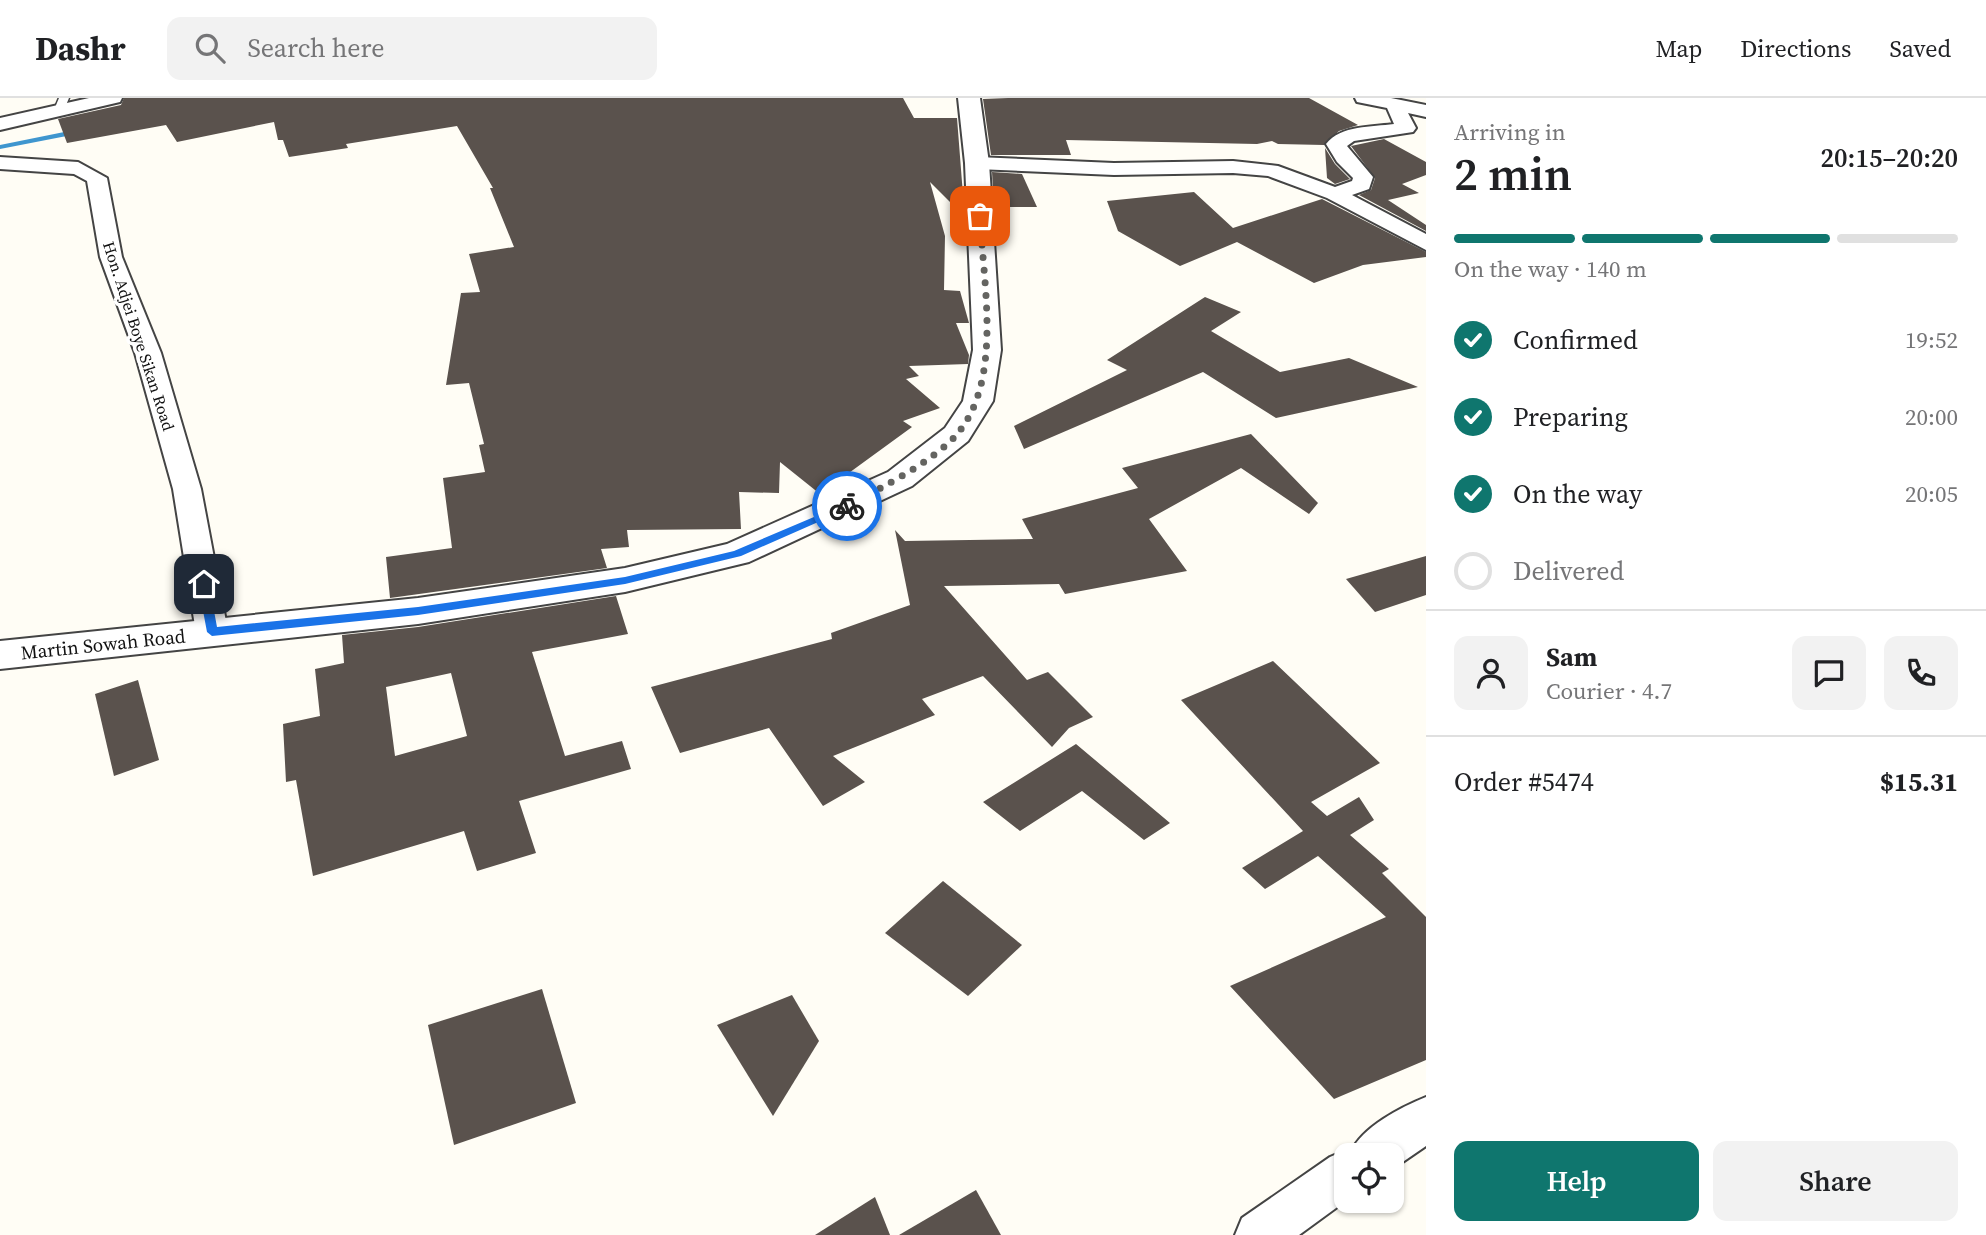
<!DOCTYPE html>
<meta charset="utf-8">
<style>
:root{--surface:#fff;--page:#f2f2f2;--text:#202124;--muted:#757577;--line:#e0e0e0;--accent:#0f766e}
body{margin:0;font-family:"Source Serif 4",serif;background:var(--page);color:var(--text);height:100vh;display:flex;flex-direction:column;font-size:26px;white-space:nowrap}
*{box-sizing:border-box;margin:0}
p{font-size:23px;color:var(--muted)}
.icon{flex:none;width:38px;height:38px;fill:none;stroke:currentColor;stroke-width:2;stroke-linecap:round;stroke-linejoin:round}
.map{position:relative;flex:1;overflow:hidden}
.sheet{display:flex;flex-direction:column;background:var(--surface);width:560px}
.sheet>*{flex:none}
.fabs{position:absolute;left:1334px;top:1045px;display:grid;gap:14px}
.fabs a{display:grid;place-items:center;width:70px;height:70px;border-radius:14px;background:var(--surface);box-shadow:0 2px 5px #0004;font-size:35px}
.pin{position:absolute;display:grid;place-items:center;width:60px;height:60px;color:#fff;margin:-30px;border-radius:14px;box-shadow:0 4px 10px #0006}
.courier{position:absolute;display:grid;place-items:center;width:70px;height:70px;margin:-35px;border:5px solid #1a73e8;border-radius:50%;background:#fff;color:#222;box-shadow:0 2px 9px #0007}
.overview em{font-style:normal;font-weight:600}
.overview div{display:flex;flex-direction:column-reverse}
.overview{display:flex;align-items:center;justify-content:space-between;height:119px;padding:0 28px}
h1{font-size:46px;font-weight:600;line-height:52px}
.bar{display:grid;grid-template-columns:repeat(4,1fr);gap:10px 7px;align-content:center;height:84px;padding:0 28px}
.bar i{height:9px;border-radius:5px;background:var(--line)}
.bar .current{background:var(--accent)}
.bar p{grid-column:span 4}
.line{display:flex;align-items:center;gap:18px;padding:0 28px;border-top:2px solid var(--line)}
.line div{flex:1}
.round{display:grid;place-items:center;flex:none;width:74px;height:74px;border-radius:14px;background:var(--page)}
ol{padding:0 28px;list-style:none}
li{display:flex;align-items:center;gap:21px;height:77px}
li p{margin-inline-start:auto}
li .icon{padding:7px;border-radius:50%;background:var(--accent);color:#fff;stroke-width:4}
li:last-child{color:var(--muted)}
li i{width:38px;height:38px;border:4px solid var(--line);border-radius:50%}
.action{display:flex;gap:14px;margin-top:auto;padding:14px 28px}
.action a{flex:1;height:80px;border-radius:14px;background:var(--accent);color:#fff;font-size:28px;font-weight:600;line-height:80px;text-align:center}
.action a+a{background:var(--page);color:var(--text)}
header{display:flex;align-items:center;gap:42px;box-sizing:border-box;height:98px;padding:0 35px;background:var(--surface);border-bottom:2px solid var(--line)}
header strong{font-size:33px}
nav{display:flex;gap:38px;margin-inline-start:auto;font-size:24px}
.search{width:490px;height:63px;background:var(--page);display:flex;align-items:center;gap:18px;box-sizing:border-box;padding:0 24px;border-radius:14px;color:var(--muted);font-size:26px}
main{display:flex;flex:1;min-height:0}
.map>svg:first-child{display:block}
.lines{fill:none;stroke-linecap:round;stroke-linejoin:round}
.stream{fill:#3f96cf;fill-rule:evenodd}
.building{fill:#5a524d;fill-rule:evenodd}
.service-casing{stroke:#444;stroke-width:3}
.minor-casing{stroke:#444;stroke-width:4}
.tertiary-casing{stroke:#444;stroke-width:4}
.service{fill:#fff;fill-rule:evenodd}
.minor{fill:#fff;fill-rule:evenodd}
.tertiary{fill:#fff;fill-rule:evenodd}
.route{fill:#1a73e8}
.done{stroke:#646461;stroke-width:7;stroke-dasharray:0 12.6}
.labels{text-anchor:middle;stroke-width:7;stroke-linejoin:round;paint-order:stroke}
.far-street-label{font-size:16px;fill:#111;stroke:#fff}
.street-label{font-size:19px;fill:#111;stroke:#fff}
</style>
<header>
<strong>Dashr</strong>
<div class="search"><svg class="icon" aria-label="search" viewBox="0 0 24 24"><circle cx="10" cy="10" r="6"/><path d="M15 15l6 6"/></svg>Search here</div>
<nav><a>Map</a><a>Directions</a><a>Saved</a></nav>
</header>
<main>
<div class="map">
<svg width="1426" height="1137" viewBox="0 0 1426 1137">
<rect width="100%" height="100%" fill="#fffdf5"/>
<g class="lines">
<!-- stream -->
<path class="stream" d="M 79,31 L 83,33 L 82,35 L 0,51 L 0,47 Z"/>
</g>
<!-- building -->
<g class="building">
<path d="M 124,0 L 903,0 L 914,20 L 957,20 L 964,110 L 956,110 L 930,84 L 945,138 L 944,192 L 960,193 L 969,225 L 956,225 L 969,257 L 968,266 L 909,268 L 919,278 L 906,281 L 940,310 L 903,323 L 912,329 L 820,396 L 780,364 L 779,395 L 739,394 L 741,431 L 627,432 L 629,449 L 601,451 L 607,470 L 390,500 L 386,459 L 452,450 L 443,380 L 485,374 L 479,347 L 484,346 L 469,285 L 446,287 L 461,195 L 480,194 L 469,156 L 514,149 L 490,90 L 493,90 L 457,28 L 346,46 L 348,50 L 289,59 L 283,42 L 278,42 L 274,24 L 177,44 L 166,27 L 67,45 L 58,21 L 121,7 Z"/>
<path d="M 1008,0 L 1309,0 L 1358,27 L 1339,33 L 1324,47 L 1278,46 L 1272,43 L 1257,46 L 1066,42 L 1071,57 L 991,57 L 983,1 Z"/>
<path d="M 1384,41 L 1426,64 L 1426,77 L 1402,86 L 1419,95 L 1388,102 L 1426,127 L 1426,133 L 1359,97 L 1371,92 L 1375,80 L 1351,48 Z"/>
<path d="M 1325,50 L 1335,66 L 1350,81 L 1335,86 L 1327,80 Z"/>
<path d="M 992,74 L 1022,76 L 1037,109 L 994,109 Z"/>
<path d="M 1194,94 L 1233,130 L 1322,101 L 1426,154 L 1426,159 L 1363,167 L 1314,185 L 1237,144 L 1180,168 L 1118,133 L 1107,103 Z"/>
<path d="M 1205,199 L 1241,214 L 1211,233 L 1280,274 L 1349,260 L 1418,289 L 1276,320 L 1203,274 L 1024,351 L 1014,328 L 1127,272 L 1107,262 Z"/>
<path d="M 1251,336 L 1318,405 L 1309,416 L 1241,370 L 1149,421 L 1187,473 L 1065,496 L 1059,486 L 944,488 L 1027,582 L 1048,574 L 1093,619 L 1069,630 L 1052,649 L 983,578 L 922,601 L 935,617 L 833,658 L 865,684 L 823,708 L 769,630 L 680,655 L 651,589 L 832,541 L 831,535 L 910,507 L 895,432 L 905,443 L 1033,441 L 1022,421 L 1138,390 L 1122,370 Z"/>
<path d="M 1426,458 L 1426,497 L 1375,514 L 1346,481 Z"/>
<path d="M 616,498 L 628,536 L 532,554 L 565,658 L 622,643 L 631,671 L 519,703 L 536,755 L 477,773 L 464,733 L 313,778 L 296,682 L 286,684 L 283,626 L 320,618 L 315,571 L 344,565 L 342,537 L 418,529 ZM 451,575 L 467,638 L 395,658 L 386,589 Z"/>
<path d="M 1273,563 L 1380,665 L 1311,704 L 1327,718 L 1359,699 L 1374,722 L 1350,737 L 1389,771 L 1382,775 L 1426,819 L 1426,962 L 1334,1001 L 1230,888 L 1386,819 L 1318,758 L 1265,791 L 1242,770 L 1303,733 L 1181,602 Z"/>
<path d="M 138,582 L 159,662 L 114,678 L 95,596 Z"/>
<path d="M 1076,646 L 1170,725 L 1144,742 L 1082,693 L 1020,733 L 983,704 Z"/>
<path d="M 943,783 L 1022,847 L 968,898 L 885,835 Z"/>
<path d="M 542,891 L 576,1005 L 454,1047 L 428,927 Z"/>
<path d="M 792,897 L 819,943 L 773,1018 L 717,927 Z"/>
<path d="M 976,1092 L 1001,1137 L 899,1137 Z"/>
<path d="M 875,1099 L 890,1137 L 815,1137 Z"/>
</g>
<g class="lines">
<defs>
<path id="service" d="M 59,0 L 69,0 L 64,12 L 59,15 L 54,12 Z"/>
<g id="minor">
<path d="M 89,0 L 122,0 L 120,4 L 0,32 L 0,20 Z"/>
<path d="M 1355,0 L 1391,0 L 1426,7 L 1426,19 L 1408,15 L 1416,30 L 1413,34 L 1354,43 L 1347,48 L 1373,79 L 1369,91 L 1352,97 L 1426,136 L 1426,152 L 1327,100 L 1268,78 L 1233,75 L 1114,77 L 977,71 L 967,65 L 977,59 L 1114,65 L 1233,63 L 1278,68 L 1335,89 L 1352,83 L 1353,80 L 1337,64 L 1326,46 C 1341,27 1372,29 1394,26 L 1387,10 L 1357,4 Z"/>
<path d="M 0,59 L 78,64 L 107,80 L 122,159 L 161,255 L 201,391 L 228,534 L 223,542 L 212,546 L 201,542 L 196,534 L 173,391 L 135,255 L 100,159 L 87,83 L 74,76 L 0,71 Z"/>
<path d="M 1426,999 L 1426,1048 L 1391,1072 L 1391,1057 L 1346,1057 L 1347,1102 L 1299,1137 L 1235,1137 L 1242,1120 L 1330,1059 L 1346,1052 L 1351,1054 C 1362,1029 1401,1009 1426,999 Z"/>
</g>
<path id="tertiary" d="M 958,0 L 980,0 L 989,65 L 1001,252 L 993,303 L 968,343 L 912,388 L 749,464 L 625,494 L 418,526 L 0,571 L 0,543 L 418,500 L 625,470 L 727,446 L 888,374 L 945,330 L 963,303 L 973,252 L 965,65 Z"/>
</defs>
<!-- service casing -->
<use href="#service" class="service-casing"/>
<!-- minor casing -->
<use href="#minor" class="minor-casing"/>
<!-- tertiary casing -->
<use href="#tertiary" class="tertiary-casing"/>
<!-- service -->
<use href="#service" class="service"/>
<!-- minor -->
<use href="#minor" class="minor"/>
<!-- tertiary -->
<use href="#tertiary" class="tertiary"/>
</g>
<!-- route -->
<path class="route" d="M 847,405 L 850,410 L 741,458 L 625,486 L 418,517 L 212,538 L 207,534 L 198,486 L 204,483 L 209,486 L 217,529 L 418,509 L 625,479 L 734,453 Z"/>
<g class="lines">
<!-- done -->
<path class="done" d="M 847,408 C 879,391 935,363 958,335 C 1003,280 983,185 980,118"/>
</g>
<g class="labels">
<!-- far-street labels -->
<g class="far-street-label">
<text transform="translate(139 238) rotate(72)" y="6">Hon. Adjei Boye Sikan Road</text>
</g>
<!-- street labels -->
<g class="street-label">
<text transform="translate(103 546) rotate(-6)" y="7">Martin Sowah Road</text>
</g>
</g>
</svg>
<div class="fabs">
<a><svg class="icon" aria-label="locate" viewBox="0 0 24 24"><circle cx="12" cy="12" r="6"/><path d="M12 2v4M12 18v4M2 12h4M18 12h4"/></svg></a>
</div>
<div class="pin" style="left:980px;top:118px;background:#ea580c"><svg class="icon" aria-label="bag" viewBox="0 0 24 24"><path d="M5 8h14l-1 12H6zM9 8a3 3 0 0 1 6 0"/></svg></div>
<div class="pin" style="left:204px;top:486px;background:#1f2937"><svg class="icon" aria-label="home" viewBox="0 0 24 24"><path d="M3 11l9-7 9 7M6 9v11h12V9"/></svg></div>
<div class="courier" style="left:847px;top:408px"><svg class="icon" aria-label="bike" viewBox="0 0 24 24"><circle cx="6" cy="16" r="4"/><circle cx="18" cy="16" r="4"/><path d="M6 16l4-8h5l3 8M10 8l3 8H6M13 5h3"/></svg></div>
</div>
<section class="sheet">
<div class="overview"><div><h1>2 min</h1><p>Arriving in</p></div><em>20:15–20:20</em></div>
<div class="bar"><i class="current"></i><i class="current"></i><i class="current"></i><i></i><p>On the way · 140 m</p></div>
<ol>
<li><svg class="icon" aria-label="check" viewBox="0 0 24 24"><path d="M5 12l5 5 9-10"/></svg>Confirmed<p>19:52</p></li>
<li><svg class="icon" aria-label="check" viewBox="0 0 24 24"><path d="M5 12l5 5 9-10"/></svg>Preparing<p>20:00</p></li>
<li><svg class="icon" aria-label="check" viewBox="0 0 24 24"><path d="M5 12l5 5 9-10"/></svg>On the way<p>20:05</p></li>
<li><i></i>Delivered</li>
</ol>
<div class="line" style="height:126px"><a class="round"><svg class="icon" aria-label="person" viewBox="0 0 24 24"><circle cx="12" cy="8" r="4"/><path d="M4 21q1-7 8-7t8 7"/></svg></a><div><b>Sam</b><p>Courier · 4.7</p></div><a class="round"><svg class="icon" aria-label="chat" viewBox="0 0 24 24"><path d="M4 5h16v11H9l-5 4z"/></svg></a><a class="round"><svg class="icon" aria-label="phone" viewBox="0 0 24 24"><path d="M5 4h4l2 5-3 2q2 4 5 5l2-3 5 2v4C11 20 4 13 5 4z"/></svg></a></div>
<div class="line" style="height:91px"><div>Order #5474</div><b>$15.31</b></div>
<div class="action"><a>Help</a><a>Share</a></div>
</section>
</main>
